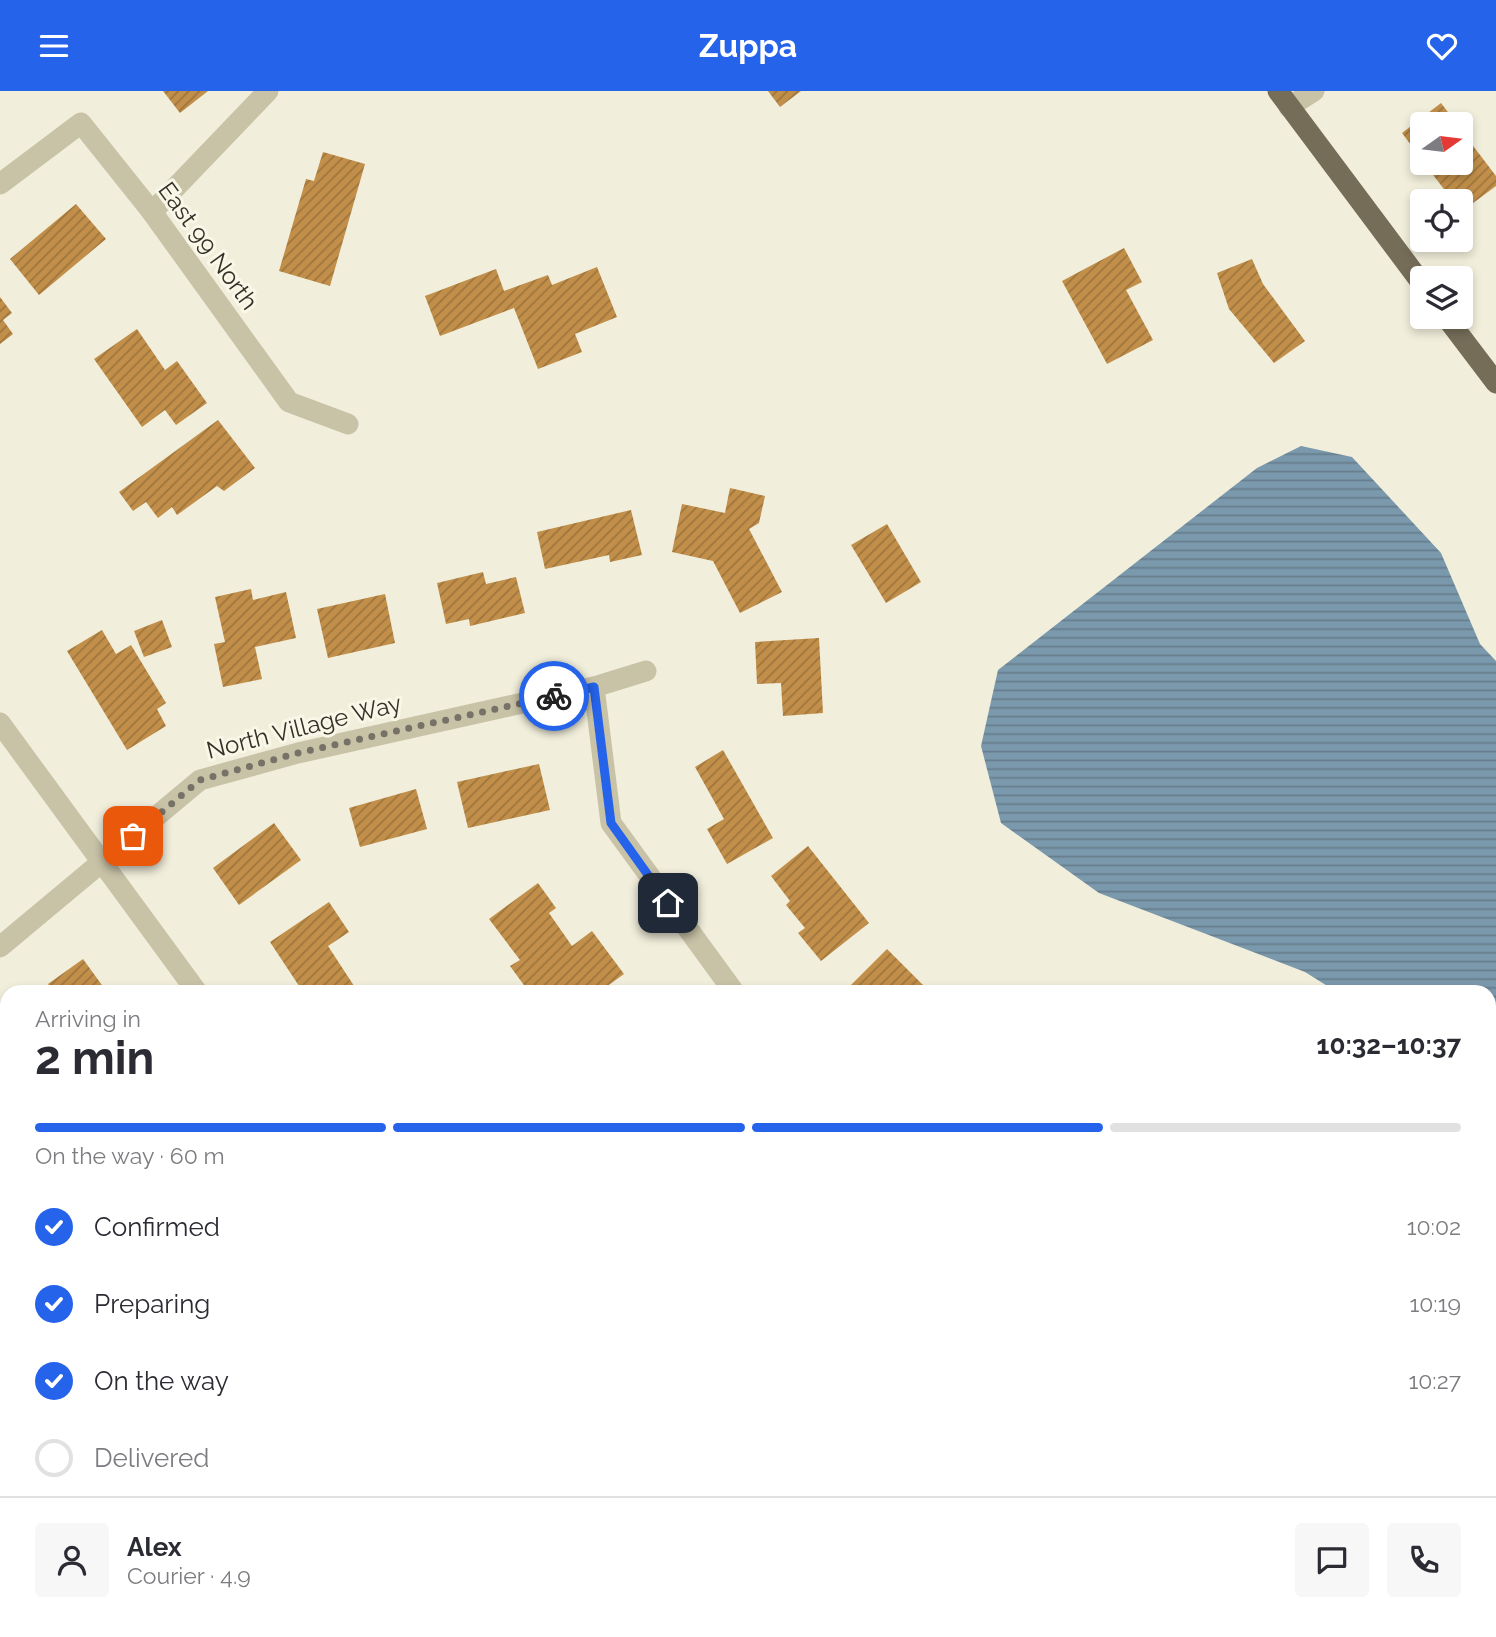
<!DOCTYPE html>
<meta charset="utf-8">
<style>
:root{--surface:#fff;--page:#f7f7f7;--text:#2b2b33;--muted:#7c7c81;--line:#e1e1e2;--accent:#2563eb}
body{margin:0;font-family:Raleway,sans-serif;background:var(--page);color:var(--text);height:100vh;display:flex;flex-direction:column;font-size:26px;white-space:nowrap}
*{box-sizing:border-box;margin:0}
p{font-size:23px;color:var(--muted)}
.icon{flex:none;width:38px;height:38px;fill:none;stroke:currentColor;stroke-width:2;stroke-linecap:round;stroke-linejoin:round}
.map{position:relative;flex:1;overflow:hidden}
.side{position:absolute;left:0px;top:894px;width:1496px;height:653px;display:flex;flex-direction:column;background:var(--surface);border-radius:21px 21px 0 0;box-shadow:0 4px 10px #0003}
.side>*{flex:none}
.needle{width:46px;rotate:76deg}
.buttons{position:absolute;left:1410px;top:21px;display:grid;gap:14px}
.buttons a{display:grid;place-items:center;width:63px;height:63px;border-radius:7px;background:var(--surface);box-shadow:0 4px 10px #0003;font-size:35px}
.pin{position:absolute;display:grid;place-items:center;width:60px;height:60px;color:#fff;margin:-30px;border-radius:14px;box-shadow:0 4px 10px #0006}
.courier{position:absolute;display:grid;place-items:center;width:70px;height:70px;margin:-35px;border:5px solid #2563eb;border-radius:50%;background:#fff;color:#222;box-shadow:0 2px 9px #0007}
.overview em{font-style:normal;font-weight:700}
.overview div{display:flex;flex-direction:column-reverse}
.overview{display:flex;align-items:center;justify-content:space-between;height:119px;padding:0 35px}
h1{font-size:46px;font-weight:700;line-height:52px}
.bar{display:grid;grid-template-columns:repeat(4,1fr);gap:10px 7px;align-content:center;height:84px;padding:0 35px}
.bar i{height:9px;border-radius:5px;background:var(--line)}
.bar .on{background:var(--accent)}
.bar p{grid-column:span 4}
.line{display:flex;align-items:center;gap:18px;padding:0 35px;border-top:2px solid var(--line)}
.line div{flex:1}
.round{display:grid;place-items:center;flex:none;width:74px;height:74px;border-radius:7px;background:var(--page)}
ol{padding:0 35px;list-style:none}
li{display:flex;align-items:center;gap:21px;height:77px}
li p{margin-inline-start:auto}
li .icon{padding:7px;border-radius:50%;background:var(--accent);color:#fff;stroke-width:4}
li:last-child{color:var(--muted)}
li i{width:38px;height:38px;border:4px solid var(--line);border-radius:50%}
header{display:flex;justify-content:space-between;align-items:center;height:91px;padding:0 35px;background:var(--accent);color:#fff;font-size:32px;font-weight:700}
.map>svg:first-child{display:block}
.forest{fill:url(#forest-crowns)}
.water{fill:url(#water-rules)}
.building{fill:url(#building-hatch)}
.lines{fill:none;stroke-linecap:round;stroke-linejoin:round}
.path{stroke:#b4ac92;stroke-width:4.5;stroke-dasharray:3.5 3.5;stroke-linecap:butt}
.minor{stroke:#c8c2a7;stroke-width:21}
.major{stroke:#766d59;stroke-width:21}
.done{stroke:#777267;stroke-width:7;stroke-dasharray:0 12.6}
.route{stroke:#2563eb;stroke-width:9}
.labels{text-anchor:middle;stroke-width:6;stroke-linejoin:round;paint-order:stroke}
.street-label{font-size:24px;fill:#353028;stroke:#f9f7e7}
</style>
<header><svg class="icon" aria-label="menu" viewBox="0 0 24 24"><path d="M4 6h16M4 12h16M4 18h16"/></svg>Zuppa<svg class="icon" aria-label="heart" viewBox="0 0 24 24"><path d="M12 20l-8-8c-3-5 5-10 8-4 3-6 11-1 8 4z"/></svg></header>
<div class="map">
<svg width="1496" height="1546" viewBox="0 0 1496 1546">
<defs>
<pattern id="forest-crowns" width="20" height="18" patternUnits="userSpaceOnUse" patternTransform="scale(1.75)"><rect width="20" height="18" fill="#a7bf9c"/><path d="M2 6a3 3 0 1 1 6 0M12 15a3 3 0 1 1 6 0" fill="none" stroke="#899c7f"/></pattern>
<pattern id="water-rules" width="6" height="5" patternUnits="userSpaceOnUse" patternTransform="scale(1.75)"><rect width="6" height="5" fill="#7b99ad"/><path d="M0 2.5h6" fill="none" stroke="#667d8d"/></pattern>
<pattern id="building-hatch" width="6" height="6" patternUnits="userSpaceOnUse" patternTransform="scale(1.75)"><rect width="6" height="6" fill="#c18f49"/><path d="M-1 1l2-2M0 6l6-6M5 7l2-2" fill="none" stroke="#9e753d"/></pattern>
</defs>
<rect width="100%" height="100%" fill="#f1eedb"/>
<!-- forest -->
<path class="forest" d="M 675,1540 L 926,1540 L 915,1546 L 667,1546 Z"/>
<!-- water -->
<path class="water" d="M 1301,355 L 1352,366 L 1441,462 L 1480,553 L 1496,570 L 1496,998 L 1489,994 L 1489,901 L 1337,901 L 1305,881 L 1099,802 L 1001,732 L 981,655 L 998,579 L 1257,377 Z"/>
<!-- building -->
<g class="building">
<path d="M 163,0 L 208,0 L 180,22 Z"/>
<path d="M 768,0 L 801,0 L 780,16 Z"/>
<path d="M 1441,12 L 1457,33 L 1423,33 L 1423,70 L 1402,42 Z"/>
<path d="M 1461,39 L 1496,85 L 1496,95 L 1461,121 L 1461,110 L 1453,110 L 1424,72 L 1461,72 Z"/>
<path d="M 323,61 L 365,73 L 330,195 L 279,180 L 306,88 L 314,90 Z"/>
<path d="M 76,113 L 106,148 L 39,204 L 10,168 Z"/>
<path d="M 1124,157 L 1142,191 L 1126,199 L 1153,249 L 1107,273 L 1062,190 Z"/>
<path d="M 1252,168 L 1263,193 L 1305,250 L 1274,272 L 1229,218 L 1217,182 Z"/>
<path d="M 597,176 L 617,226 L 575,243 L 582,261 L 538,278 L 514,217 L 440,245 L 425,205 L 496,178 L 504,200 L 548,184 L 552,194 Z"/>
<path d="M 0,206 L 12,222 L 3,229 L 13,243 L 0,253 Z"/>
<path d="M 137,238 L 165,279 L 177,270 L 207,312 L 176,334 L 165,319 L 142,336 L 94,268 Z"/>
<path d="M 218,329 L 255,377 L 224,400 L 217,395 L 177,424 L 172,416 L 158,427 L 146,411 L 133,420 L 119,401 Z"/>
<path d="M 730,397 L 765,405 L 759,432 L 749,438 L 782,501 L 740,522 L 713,470 L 672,461 L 682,413 L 725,422 Z"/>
<path d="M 631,419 L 642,464 L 610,471 L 609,464 L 545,478 L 537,441 Z"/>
<path d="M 887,433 L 921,491 L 886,512 L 851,454 Z"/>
<path d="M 483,481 L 486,493 L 516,486 L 525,522 L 470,535 L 469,528 L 446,533 L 437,492 Z"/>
<path d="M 251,498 L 253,509 L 286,501 L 296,547 L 255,556 L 262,588 L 223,596 L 214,553 L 225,551 L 215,506 Z"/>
<path d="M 385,503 L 395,552 L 328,567 L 317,518 Z"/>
<path d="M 162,529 L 172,556 L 144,566 L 134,540 Z"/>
<path d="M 102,539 L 116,563 L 131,554 L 166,612 L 157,618 L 166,635 L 127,659 L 67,560 Z"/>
<path d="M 819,547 L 823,622 L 783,625 L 781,592 L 757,593 L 755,551 Z"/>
<path d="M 723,659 L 773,747 L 727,773 L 707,738 L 724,728 L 695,676 Z"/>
<path d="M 539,673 L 550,719 L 468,737 L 457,691 Z"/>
<path d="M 416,698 L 427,738 L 360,756 L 349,717 Z"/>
<path d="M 274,732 L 301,769 L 239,814 L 213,777 Z"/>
<path d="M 808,755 L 869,832 L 821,870 L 798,842 L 805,837 L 786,814 L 790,810 L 771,785 Z"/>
<path d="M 538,792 L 556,817 L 549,822 L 572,855 L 592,840 L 624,883 L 599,901 L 544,901 L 540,895 L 529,901 L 510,875 L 520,869 L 489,828 Z"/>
<path d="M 329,811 L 349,841 L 328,855 L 358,901 L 303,901 L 270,851 Z"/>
<path d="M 887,858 L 930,901 L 856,901 L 850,895 Z"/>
<path d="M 83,868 L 107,901 L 54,901 L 48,893 Z"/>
<path d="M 7,946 L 7,1002 L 0,1007 L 0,952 Z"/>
<path d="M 1489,1119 L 1496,1123 L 1496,1136 L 1489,1146 Z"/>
<path d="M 7,1195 L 7,1218 L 0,1209 L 0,1200 Z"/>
<path d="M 7,1221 L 7,1254 L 0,1244 L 0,1227 Z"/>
<path d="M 1496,1399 L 1496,1435 L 1489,1431 L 1489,1409 Z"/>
<path d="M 1496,1442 L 1496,1459 L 1489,1455 Z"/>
<path d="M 289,1540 L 340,1540 L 345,1546 L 293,1546 Z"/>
<path d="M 481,1540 L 548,1540 L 550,1544 L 484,1546 Z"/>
<path d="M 989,1540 L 1039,1540 L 1041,1546 L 983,1546 L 982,1543 Z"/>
<path d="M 1364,1540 L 1392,1540 L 1403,1546 L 1360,1546 Z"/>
</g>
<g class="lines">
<!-- path -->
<path class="path" d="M 692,1546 L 700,1540"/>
<!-- minor -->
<g class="minor">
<path d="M 1289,16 L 1314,0"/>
<path d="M 0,93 L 81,32 L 152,121 L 289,311 L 348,333"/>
<path d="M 152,121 L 268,0"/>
<path d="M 594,596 L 611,732 L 734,901"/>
<path d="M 0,632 L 197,901"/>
<path d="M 0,856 L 200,689 L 298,662 L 594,596 L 646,580"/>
<path d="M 1489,1294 L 1496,1298"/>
<path d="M 0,1370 L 7,1364"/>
<path d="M 0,1417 L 7,1426"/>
<path d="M 101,1540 L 106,1546"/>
<path d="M 624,1540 L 626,1546"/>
<path d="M 1126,1540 L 1127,1546"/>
</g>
<!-- major -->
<g class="major">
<path d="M 1278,0 L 1423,194"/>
<path d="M 1446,226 L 1496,292"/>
</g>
</g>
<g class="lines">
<!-- done -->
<path class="done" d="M 133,745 L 200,689 L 298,662 L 554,605"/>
<!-- route -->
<path class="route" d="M 554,605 L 594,596 L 611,732 L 668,812"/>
</g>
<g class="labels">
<!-- street labels -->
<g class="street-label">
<text transform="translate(208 155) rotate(54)" y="8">East 99 North</text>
<text transform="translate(304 636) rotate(-14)" y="8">North Village Way</text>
</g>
</g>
</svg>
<div class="buttons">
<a><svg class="needle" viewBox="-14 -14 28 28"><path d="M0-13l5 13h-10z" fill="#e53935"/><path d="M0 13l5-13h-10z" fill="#7c7c81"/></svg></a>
<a><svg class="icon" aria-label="locate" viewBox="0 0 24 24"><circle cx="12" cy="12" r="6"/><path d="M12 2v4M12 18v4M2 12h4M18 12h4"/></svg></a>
<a><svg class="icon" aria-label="layers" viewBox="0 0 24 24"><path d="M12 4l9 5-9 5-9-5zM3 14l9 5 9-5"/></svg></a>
</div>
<div class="pin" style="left:133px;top:745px;background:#ea580c"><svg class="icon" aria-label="bag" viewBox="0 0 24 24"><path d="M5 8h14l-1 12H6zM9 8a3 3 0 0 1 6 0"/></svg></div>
<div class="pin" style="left:668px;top:812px;background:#1f2937"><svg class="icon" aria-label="home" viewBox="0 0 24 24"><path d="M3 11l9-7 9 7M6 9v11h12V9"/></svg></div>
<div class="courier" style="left:554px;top:605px"><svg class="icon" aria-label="bike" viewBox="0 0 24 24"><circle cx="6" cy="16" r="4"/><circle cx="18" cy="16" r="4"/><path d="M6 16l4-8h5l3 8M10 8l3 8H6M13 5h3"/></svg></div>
<section class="side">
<div class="overview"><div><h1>2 min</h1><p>Arriving in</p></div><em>10:32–10:37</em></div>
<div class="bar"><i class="on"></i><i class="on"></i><i class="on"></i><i></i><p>On the way · 60 m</p></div>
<ol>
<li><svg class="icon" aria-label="check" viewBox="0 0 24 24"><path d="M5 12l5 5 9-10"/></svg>Confirmed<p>10:02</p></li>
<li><svg class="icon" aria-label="check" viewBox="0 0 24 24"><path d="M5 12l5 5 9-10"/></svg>Preparing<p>10:19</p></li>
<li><svg class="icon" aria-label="check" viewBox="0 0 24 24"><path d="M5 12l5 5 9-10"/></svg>On the way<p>10:27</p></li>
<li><i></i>Delivered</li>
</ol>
<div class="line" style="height:126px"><a class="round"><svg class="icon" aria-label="person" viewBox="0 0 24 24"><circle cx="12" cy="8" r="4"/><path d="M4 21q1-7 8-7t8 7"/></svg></a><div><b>Alex</b><p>Courier · 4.9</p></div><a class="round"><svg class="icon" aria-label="chat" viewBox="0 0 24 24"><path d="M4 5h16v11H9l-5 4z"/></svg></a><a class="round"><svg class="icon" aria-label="phone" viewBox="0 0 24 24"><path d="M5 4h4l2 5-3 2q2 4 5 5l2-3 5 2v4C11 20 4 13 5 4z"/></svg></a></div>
</section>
</div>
